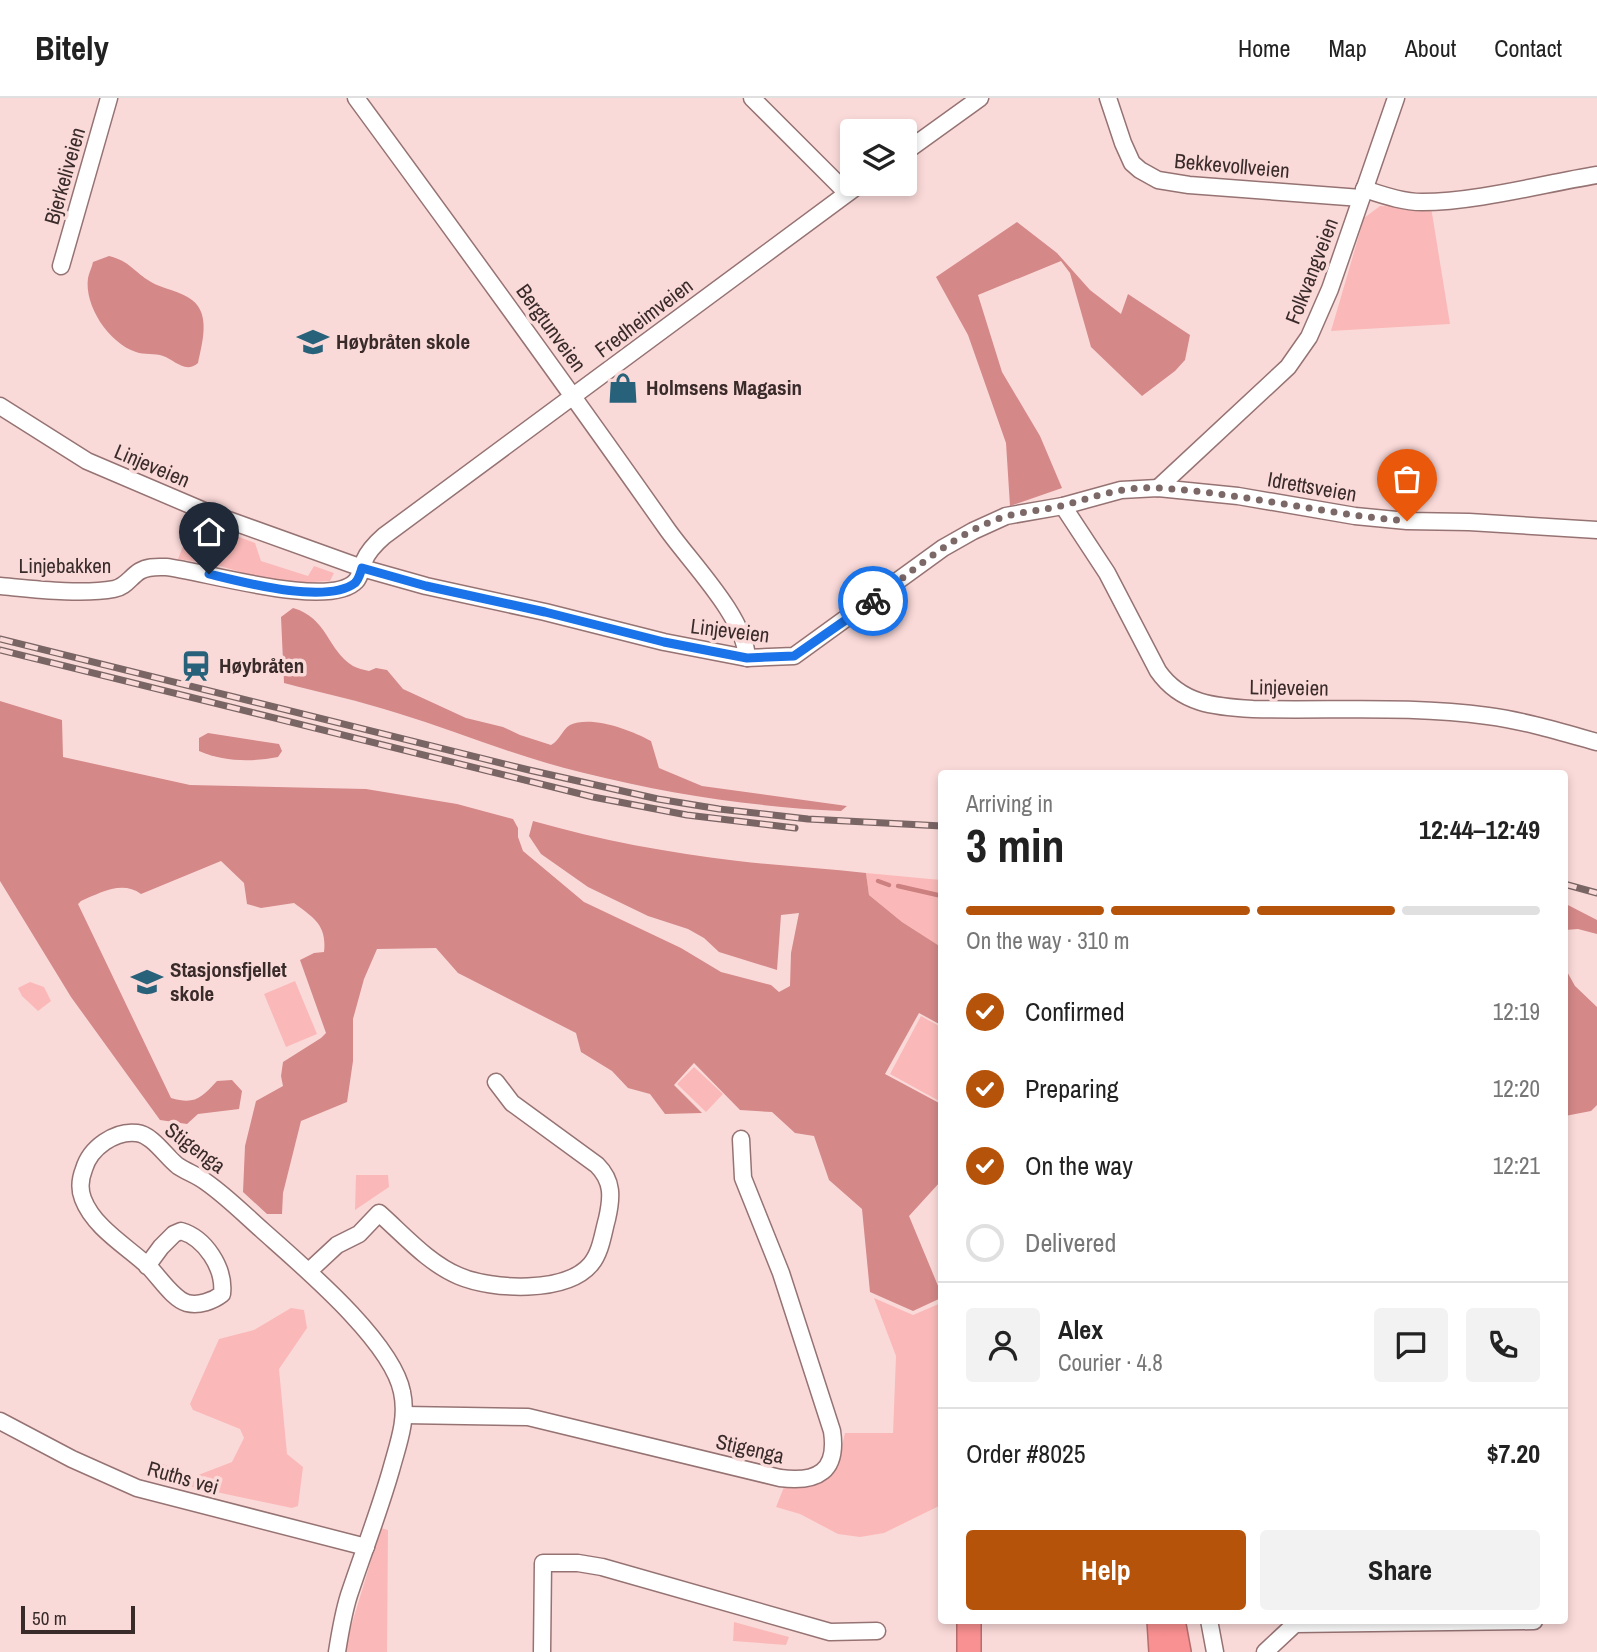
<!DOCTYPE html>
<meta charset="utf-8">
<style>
:root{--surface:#fff;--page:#f2f2f2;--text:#222;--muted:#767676;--line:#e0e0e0;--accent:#b45309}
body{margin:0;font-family:"Archivo Narrow",sans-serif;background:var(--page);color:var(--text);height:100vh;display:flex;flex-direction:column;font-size:26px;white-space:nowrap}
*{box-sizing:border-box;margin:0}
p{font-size:23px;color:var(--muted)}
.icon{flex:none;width:38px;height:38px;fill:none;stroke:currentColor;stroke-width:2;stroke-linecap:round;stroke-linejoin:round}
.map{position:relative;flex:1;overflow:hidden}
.drawer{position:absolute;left:938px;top:672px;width:630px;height:854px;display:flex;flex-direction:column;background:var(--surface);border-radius:7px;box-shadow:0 4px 10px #0003}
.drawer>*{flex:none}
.buttons{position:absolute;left:840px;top:21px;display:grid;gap:14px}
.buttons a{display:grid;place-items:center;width:77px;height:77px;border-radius:7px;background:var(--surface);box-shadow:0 4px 10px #0003;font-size:35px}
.scale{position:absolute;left:21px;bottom:18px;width:114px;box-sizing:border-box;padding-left:7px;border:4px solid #3a2b2b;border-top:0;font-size:19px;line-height:24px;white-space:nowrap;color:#3a2b2b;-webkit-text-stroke:5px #fadad9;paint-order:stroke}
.pin{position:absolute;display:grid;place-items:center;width:60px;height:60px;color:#fff;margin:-72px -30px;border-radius:50% 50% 50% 0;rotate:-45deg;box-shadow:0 0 7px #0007}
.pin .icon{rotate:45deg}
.courier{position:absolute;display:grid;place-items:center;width:70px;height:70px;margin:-35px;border:5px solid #1a73e8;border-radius:50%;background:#fff;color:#222;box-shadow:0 2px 9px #0007}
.summary em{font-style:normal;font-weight:700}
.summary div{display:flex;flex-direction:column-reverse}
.summary{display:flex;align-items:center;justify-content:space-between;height:119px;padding:0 28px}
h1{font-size:46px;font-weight:700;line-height:52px}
.bar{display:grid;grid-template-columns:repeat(4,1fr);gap:10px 7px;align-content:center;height:84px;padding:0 28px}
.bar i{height:9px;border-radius:5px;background:var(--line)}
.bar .current{background:var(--accent)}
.bar p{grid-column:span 4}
.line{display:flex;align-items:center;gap:18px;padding:0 28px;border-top:2px solid var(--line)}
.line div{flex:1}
.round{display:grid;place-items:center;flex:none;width:74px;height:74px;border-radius:7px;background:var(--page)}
ol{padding:0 28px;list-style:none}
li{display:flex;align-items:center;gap:21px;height:77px}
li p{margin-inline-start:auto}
li .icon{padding:7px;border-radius:50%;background:var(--accent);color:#fff;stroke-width:4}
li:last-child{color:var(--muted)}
li i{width:38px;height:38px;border:4px solid var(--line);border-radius:50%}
.primary-button{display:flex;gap:14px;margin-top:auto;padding:14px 28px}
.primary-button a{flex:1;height:80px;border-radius:7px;background:var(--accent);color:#fff;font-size:28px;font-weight:700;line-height:80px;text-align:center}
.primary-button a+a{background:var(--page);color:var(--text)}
header{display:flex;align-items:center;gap:42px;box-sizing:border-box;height:98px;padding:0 35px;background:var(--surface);border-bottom:2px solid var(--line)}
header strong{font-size:33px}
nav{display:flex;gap:38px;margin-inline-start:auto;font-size:24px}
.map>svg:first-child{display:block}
.green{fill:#fab9b8}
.forest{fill:#d48888}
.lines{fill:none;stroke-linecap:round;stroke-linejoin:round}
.stream{stroke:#cc8080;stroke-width:4.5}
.minor-casing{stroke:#967373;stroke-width:19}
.highway-casing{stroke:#b66d6d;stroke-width:26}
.minor{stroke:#fff;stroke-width:16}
.highway{stroke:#f99091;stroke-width:23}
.rail-casing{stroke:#7a6565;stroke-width:7}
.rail{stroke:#fadad9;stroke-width:4.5;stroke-dasharray:13;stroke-linecap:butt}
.done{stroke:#7d6868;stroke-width:7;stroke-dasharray:0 12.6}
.route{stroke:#1a73e8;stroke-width:9}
.labels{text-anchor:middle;stroke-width:7;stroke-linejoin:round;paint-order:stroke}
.street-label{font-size:21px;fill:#3a2b2b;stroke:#fadad9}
.poi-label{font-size:21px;font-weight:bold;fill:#3a2b2b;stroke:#fadad9;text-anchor:start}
</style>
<header>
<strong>Bitely</strong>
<nav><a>Home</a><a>Map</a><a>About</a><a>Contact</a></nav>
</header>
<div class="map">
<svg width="1597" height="1554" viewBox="0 0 1597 1554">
<rect width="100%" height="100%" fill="#fadad9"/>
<!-- green -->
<g class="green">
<path d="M 1380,108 L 1431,109 L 1450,226 L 1331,233 L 1364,120 Z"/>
<path d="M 199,424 L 255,445 L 261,463 L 308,478 L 314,468 L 334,475 L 330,483 L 294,485 L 258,479 L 220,468 L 212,469 L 199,464 L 178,461 L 190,430 L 195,429 Z"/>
<path d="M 866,775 L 941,782 L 941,849 L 902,824 L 869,797 Z"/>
<path d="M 295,883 L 317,936 L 286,949 L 264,896 Z"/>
<path d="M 30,884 L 44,889 L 51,903 L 38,913 L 22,898 L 18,890 Z"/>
<path d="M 921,918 L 941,929 L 941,1004 L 890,976 Z"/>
<path d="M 694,969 L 723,996 L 706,1014 L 677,986 Z"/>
<path d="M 356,1077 L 388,1077 L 389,1089 L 355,1112 Z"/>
<path d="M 874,1200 L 913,1217 L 941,1205 L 941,1407 L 884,1435 L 860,1439 L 838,1436 L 800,1416 L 776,1409 L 784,1389 C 792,1388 800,1390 808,1389 C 836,1384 839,1359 845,1335 L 893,1335 L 896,1258 Z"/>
<path d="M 291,1210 L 304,1212 L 307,1230 L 279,1271 L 287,1356 L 303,1369 L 298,1408 L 292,1410 L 169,1384 L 158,1380 L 158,1370 L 163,1366 L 193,1379 L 232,1364 L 244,1340 L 240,1331 L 193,1312 L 190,1306 L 219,1241 L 254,1232 Z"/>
<path d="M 381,1430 L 388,1432 L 387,1554 L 346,1554 L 349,1535 Z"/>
<path d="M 734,1524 L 789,1539 L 786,1547 L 733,1543 Z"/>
</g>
<!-- forest -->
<g class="forest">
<path d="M 1017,124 L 1057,155 L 1090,192 L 1121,216 L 1128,196 L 1190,237 L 1185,262 L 1175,273 L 1142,298 L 1091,249 L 1070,175 L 1061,163 L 978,197 L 1002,274 L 1040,338 L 1062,390 L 1010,408 L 1006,345 L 968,237 L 936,179 Z"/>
<path d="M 109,158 C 130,163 134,174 151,184 C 163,191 181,193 192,202 C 211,216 202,246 198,265 C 185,276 175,262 163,258 C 155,255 144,257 136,254 C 109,245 84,208 88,180 C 89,175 92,169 93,164 Z"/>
<path d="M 293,510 C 328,520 327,552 353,568 C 357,570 364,572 369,573 L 376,570 L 387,572 L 403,591 L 466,620 L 503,629 L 520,637 L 551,647 C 560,642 562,632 570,627 C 591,617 631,632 651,643 L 659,670 L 702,688 L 847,708 L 841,713 C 754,709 668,696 584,675 C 520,660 459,634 397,615 C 360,603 322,595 284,585 L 281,519 Z"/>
<path d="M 0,603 L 62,622 L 63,659 L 190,687 L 366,691 L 457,706 L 513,721 L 518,730 L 518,739 L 523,753 L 584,804 L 681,850 L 721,874 L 771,887 L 779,894 L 790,888 L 791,855 L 799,815 L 781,817 L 777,872 L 719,854 L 704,840 L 688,831 L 648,818 L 588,789 L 541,756 L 529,738 L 533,723 C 600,742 669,755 738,763 C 780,768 823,770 866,775 L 869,797 L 902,824 L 941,849 L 941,927 L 919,915 L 885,976 L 941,1006 L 941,1083 L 909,1118 L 941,1195 L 941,1200 L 913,1213 L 870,1194 L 862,1111 L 829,1082 L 814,1038 L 795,1035 L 772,1014 L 740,1012 L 694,965 L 674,987 L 702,1015 L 665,1016 L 650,996 L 628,990 L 612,973 L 581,954 L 576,935 L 458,875 L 436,850 L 377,851 L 364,881 L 353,921 L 353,963 L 347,1004 L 301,1023 L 283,1095 L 282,1116 L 267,1116 L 243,1094 L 245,1048 L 256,1003 L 283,988 L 281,978 L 283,964 L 321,940 L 326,935 L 300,862 L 314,855 L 324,854 C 327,827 314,820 294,805 L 261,810 L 247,806 L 244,785 L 221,763 L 141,796 C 122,782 100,795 81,803 L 78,806 L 171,1000 C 195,1007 201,1000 217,983 L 232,982 L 242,993 L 239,1011 L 198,1016 L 187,1026 L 160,1022 L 71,899 L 0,783 Z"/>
<path d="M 208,635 L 279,646 L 282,653 L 278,659 C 252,664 224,664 199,653 L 199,640 Z"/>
<path d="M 1564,805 L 1597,822 L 1597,836 L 1578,831 L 1565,832 Z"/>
<path d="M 1565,870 L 1575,888 L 1597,909 L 1597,1007 L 1591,1013 L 1565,1018 Z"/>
</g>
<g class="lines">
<!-- stream -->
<g class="stream">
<path d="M 878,783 L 889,787"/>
<path d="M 898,788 L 942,798"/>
</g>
<defs>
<g id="minor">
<path d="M 356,0 C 461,143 565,286 667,431 C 691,465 745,519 747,560"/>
<path d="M 752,0 L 847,95"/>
<path d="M 1108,0 L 1123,45 L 1132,65 L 1140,72 L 1158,82 L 1189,87 L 1361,100"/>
<path d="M 905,54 L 980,0"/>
<path d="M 1364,91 C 1383,97 1402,104 1422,104 C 1476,104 1542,86 1597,77"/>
<path d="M 61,168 L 109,0"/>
<path d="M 0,308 L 87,363 L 209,415 L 362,470 L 426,488 L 545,514 L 664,544 L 747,560 L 794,558 L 943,450 L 973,433 L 1006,418 L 1063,408 L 1121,392 L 1158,390 L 1238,398 L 1355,418 L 1407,423 L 1469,424 L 1597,432"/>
<path d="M 1158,390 L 1288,269 L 1309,239 L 1330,191 L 1396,0"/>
<path d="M 1063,408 L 1107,475 L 1158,573 C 1181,606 1215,609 1253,611 C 1331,613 1411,607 1488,618 C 1525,623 1561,634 1597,644"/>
<path d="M 0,488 C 33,491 82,497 114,491 C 126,489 130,479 140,473 C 148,468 157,469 166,469 C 203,473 330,512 356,483 C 361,478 361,469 364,463 C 368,453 376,445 384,438 L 860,86"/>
<path d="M 147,1168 L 161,1149 L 174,1136 L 181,1133 C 205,1140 225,1170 222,1196 C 213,1203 199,1208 187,1205 C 173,1201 160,1180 149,1169 C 128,1149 94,1130 83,1101 C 79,1091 80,1081 84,1071 C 90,1050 115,1032 137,1035 C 153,1037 166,1059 178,1068 C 187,1074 197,1077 206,1084 C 226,1098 244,1116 262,1132 C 301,1167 392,1243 402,1294 C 408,1321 398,1346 391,1372 C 379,1414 363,1455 349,1497 C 343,1516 340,1535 337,1554"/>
<path d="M 309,1173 L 337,1147 L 359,1136 L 379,1115 C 404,1137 428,1165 459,1178 C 492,1192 566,1196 591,1166 C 601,1154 603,1135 607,1121 C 612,1099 613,1083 597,1067 L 512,1005 L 496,984"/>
<path d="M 404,1317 L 528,1319 L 780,1380 C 818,1385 838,1373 832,1333 L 781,1175 L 743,1080 L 741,1041"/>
<path d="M 0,1323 L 72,1361 L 137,1390 L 366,1449"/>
<path d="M 1209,1522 L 1215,1554"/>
<path d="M 542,1554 L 543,1465 L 578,1465 L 602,1469 L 830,1534 L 877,1533"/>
<path d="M 1265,1554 L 1295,1526 L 1534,1523"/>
</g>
<g id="highway">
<path d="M 969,1522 L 969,1554"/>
<path d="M 1159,1522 L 1161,1554"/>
<path d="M 1173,1522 L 1179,1554"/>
</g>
</defs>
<!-- minor casing -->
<use href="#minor" class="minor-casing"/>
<!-- highway casing -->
<use href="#highway" class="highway-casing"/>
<!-- minor -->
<use href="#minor" class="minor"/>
<!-- highway -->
<use href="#highway" class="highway"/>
<defs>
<g id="rail">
<path d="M 0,541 L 529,672 L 658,701 L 719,711 L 808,721 L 942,728"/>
<path d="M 0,552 L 593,699 L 687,717 L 795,730"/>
<path d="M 1564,786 L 1597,795"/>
</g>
</defs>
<!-- rail casing -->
<use href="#rail" class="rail-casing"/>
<!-- rail -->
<use href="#rail" class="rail"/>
</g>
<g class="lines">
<!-- done -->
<path class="done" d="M 873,503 C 914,472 957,433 1007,418 C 1026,413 1046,412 1065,407 C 1096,398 1126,388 1159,390 C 1242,395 1323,416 1407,423"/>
<!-- route -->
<path class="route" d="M 209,476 C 242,484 326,507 355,485 C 359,481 360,476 362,470 L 426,488 L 545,514 L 664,544 L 747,560 L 794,558 L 873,503"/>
</g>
<!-- icons -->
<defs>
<symbol id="school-bare" viewBox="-9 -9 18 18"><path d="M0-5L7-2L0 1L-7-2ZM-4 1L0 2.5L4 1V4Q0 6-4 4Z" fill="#28617a" stroke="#fadad9" stroke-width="2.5" paint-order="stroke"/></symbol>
<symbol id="shop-bare" viewBox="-9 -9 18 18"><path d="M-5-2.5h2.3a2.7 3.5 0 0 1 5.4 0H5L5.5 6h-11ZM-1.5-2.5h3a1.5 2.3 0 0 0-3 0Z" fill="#28617a" stroke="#fadad9" stroke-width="2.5" paint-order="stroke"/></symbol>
<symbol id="station-bare" viewBox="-9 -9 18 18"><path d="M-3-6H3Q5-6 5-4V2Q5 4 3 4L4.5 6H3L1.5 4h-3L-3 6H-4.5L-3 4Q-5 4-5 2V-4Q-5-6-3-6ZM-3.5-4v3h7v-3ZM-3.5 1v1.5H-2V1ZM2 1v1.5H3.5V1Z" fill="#28617a" stroke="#fadad9" stroke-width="2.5" paint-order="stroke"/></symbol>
</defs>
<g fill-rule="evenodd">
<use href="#school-bare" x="291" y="222" width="44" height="44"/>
<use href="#shop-bare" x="601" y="268" width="44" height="44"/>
<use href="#station-bare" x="174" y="546" width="44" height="44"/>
<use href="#school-bare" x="125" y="862" width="44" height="44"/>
</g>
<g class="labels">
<!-- street labels -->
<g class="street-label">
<text transform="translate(1232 68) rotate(5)" y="7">Bekkevollveien</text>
<text transform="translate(65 78) rotate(-74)" y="7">Bjerkeliveien</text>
<text transform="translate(1312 173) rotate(-69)" y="7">Folkvangveien</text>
<text transform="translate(644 220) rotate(-37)" y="7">Fredheimveien</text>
<text transform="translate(551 230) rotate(54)" y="7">Bergtunveien</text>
<text transform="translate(152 368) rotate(23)" y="7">Linjeveien</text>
<text transform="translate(1312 389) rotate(10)" y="7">Idrettsveien</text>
<text x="65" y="475">Linjebakken</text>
<text transform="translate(730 533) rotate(7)" y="7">Linjeveien</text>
<text transform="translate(1289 590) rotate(1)" y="7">Linjeveien</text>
<text transform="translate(195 1050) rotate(37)" y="7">Stigenga</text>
<text transform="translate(750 1351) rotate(13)" y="7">Stigenga</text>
<text transform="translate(183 1380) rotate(16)" y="7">Ruths vei</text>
</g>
<!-- poi labels -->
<g class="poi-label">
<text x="336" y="251">Høybråten skole</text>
<text x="646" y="297">Holmsens Magasin</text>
<text x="219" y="575">Høybråten</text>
<text x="170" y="879">Stasjonsfjellet<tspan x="170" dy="24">skole</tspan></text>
</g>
</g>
</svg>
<div class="buttons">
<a><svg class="icon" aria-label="layers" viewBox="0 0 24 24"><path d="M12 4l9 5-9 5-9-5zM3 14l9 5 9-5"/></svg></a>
</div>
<div class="scale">50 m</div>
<div class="pin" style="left:1407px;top:423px;background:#ea580c"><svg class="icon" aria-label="bag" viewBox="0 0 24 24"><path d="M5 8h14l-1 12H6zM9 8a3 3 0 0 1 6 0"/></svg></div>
<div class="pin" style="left:209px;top:476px;background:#1f2937"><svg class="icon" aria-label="home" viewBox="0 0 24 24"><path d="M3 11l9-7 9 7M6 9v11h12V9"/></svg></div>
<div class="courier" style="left:873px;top:503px"><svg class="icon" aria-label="bike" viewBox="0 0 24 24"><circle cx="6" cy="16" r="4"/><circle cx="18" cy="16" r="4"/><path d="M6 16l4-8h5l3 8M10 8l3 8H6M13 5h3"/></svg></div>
<section class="drawer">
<div class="summary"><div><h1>3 min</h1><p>Arriving in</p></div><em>12:44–12:49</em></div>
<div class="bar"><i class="current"></i><i class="current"></i><i class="current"></i><i></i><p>On the way · 310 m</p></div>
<ol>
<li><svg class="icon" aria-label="check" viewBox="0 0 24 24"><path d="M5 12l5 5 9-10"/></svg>Confirmed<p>12:19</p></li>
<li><svg class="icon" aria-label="check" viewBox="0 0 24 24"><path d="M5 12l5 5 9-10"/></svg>Preparing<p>12:20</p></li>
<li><svg class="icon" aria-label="check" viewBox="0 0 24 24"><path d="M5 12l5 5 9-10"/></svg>On the way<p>12:21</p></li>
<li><i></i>Delivered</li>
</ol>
<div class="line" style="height:126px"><a class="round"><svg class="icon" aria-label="person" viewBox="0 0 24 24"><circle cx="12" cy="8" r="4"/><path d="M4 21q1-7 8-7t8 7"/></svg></a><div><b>Alex</b><p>Courier · 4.8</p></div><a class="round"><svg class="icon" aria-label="chat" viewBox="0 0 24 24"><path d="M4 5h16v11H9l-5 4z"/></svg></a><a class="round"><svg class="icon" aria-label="phone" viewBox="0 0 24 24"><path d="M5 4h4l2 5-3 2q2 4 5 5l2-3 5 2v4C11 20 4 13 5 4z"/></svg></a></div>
<div class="line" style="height:91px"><div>Order #8025</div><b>$7.20</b></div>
<div class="primary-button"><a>Help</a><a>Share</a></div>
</section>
</div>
